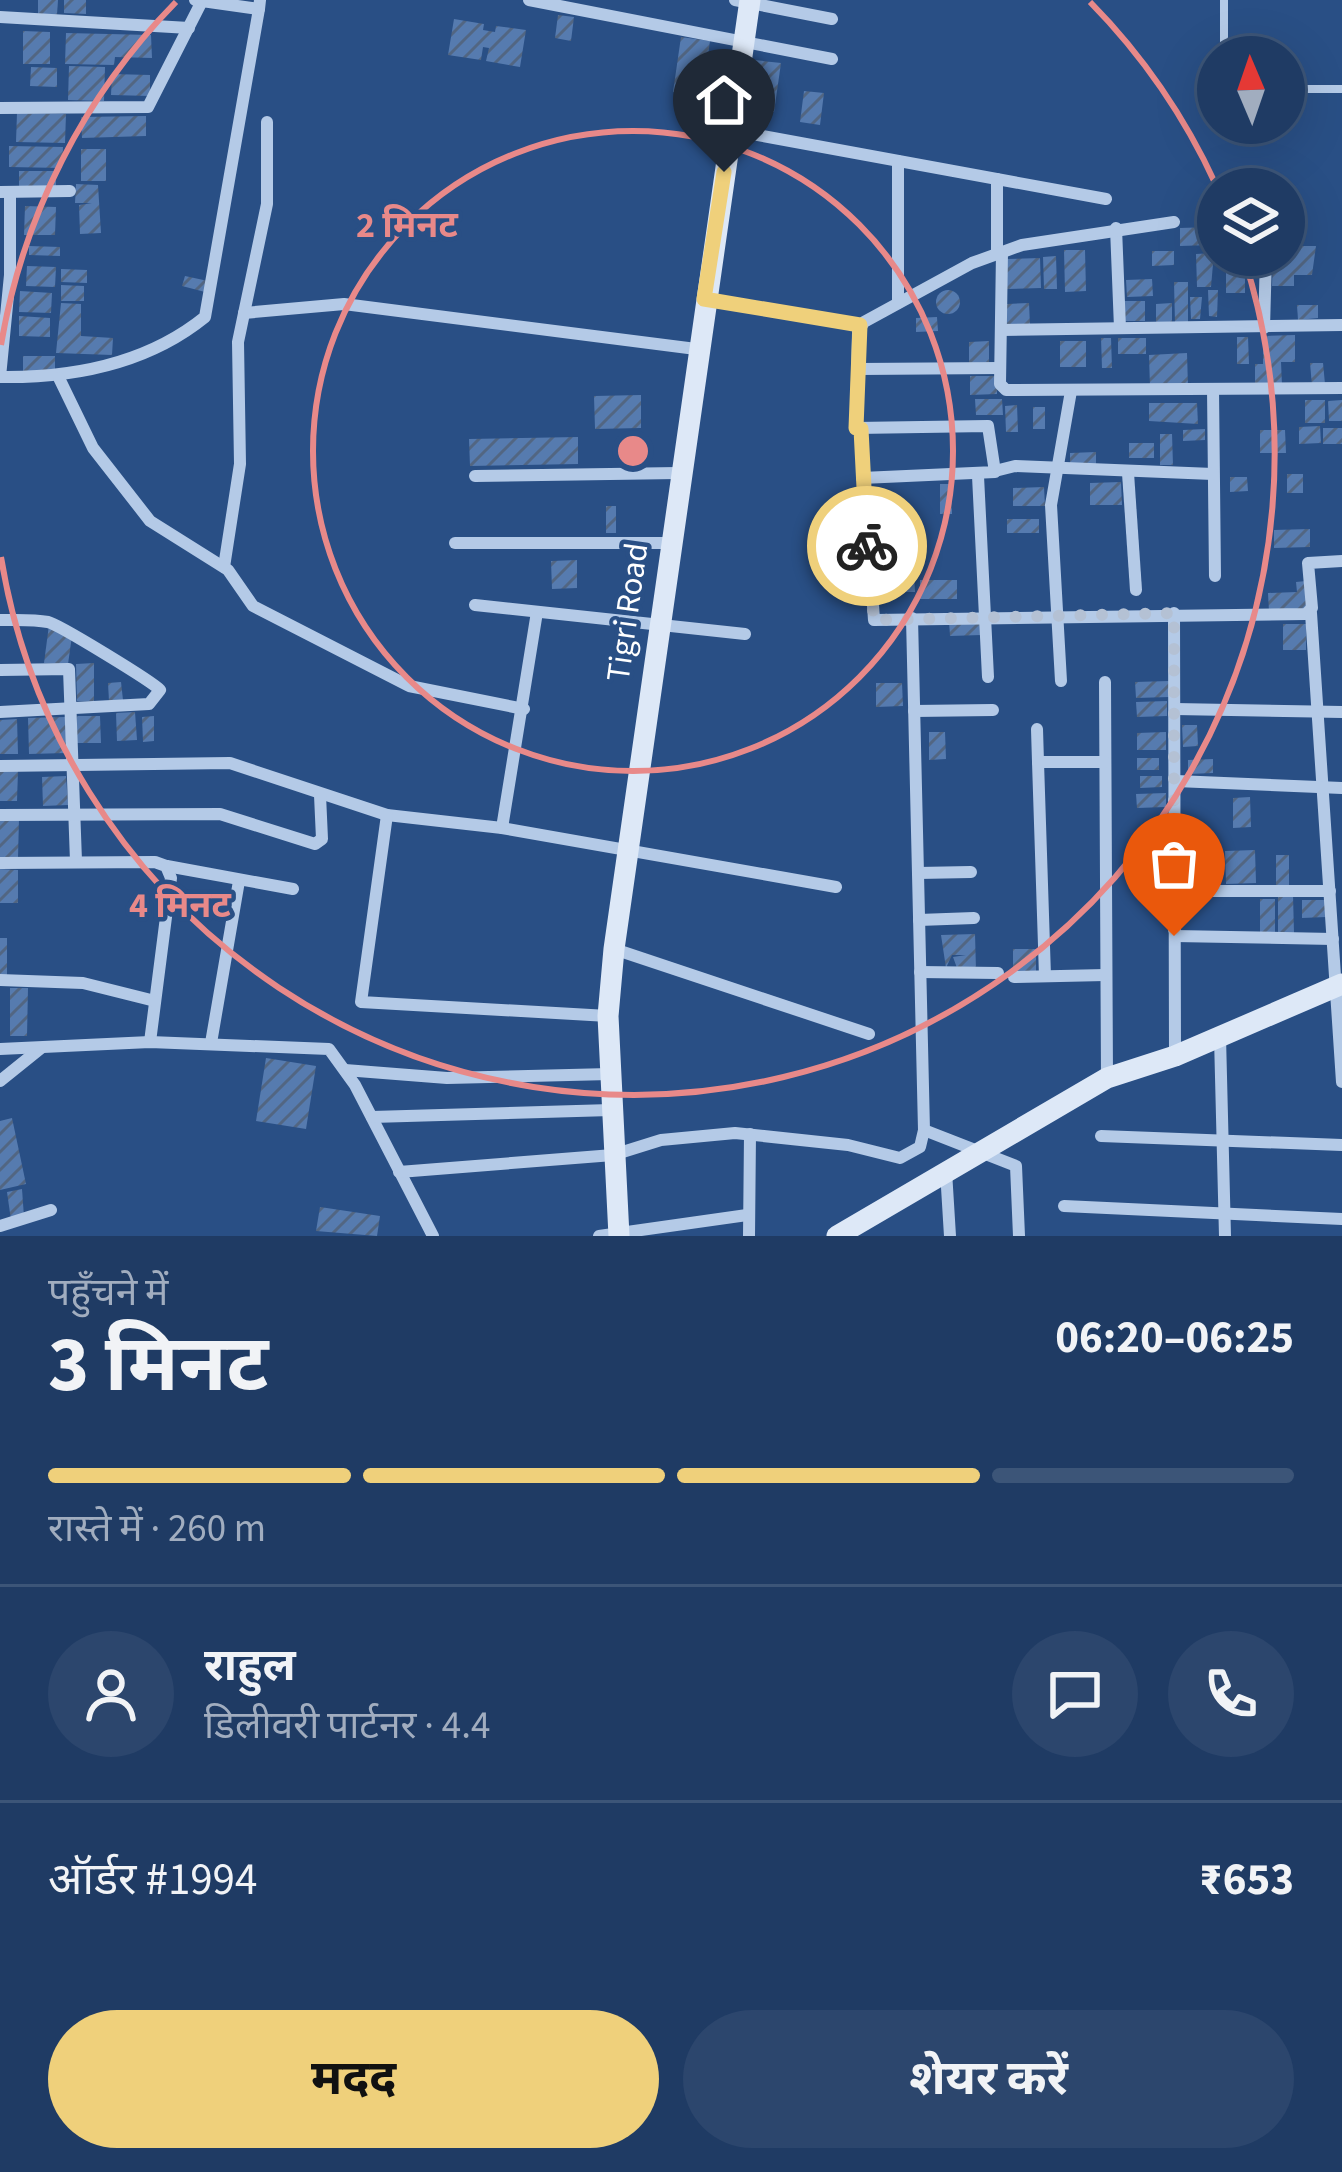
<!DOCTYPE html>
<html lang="hi">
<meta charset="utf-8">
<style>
:root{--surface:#1f3b64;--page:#2c466d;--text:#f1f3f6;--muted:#a1adbf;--line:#3c5578;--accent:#efd07b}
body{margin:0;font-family:"Source Sans 3","Noto Sans Devanagari",sans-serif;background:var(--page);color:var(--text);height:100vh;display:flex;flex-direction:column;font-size:45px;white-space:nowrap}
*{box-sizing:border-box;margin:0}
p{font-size:39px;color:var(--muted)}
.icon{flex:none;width:66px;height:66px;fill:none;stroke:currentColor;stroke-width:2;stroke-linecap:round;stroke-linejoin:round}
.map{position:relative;height:1236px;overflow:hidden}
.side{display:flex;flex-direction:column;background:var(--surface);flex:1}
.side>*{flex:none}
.needle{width:78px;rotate:358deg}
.fabs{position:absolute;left:1197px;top:36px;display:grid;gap:24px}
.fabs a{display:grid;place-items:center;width:108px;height:108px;border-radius:50%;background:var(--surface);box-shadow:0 12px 48px #0002,0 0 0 3px var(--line);font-size:60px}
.pin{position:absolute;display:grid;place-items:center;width:102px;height:102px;color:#fff;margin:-123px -51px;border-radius:50% 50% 50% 0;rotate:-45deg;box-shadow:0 0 12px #0007}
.pin .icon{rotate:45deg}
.courier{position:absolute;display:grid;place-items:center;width:120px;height:120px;margin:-60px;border:9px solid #efd07b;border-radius:50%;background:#fff;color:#222;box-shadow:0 3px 15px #0007}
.overview em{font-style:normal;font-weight:700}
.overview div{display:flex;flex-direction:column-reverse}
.overview{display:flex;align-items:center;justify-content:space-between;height:204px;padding:0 48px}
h1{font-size:78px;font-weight:700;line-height:90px}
.bar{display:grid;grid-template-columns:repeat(4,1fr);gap:18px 12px;align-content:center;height:144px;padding:0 48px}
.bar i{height:15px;border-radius:9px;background:var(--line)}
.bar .on{background:var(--accent)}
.bar p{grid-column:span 4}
.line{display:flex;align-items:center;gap:30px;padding:0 48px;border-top:3px solid var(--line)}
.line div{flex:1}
.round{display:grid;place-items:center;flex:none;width:126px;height:126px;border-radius:63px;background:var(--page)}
.action{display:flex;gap:24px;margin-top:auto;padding:24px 48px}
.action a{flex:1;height:138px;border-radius:72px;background:var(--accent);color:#111;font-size:48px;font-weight:700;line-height:138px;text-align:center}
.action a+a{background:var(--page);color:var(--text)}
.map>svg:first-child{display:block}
.building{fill:url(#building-hatch)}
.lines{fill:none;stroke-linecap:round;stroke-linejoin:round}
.lane{stroke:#b4cae7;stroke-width:8}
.street{stroke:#b4cae7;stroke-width:12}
.secondary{stroke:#dde8f7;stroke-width:21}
.done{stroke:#b4c1d4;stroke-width:12;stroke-dasharray:0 21.6}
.route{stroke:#efd07b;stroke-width:15}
.ring{fill:none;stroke:#e88989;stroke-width:6}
.labels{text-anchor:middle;stroke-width:9;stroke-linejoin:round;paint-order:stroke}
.street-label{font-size:33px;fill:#fff;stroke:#294f85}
.centre{fill:#e88989;stroke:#294f85;stroke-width:6}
.ring-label{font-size:36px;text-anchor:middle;font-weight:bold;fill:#e88989;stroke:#294f85;stroke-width:9;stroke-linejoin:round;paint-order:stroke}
</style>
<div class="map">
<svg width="1342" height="1236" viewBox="0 0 1342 1236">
<defs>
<pattern id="building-hatch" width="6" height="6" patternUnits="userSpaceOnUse" patternTransform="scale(3)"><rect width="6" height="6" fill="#567baf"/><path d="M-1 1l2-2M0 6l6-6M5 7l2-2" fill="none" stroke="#526682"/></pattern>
</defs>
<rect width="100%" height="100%" fill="#294f85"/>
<!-- building -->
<g class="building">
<path d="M 38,0 L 58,0 L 57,15 L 38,14 Z"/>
<path d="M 64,0 L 86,0 L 86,14 L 64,13 Z"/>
<path d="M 558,15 L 574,17 L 571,41 L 555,38 Z"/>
<path d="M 454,19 L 484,24 L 483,30 L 495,32 L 496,26 L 526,30 L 520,67 L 486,61 L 489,48 L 483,47 L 481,60 L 448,55 Z"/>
<path d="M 23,31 L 50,32 L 50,64 L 23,64 Z"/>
<path d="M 66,33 L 151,35 L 152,58 L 115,57 L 114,65 L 65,64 Z"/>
<path d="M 681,37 L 710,41 L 702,97 L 673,92 Z"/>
<path d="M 754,60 L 781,63 L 774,112 L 748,108 Z"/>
<path d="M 69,66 L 105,67 L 104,101 L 68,100 Z"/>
<path d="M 31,67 L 57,68 L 57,87 L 30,86 Z"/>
<path d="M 112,74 L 150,75 L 150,96 L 111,95 Z"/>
<path d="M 804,91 L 824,93 L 820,125 L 800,122 Z"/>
<path d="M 17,113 L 66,114 L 65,143 L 16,142 Z"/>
<path d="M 146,116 L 146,136 L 82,138 L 81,117 Z"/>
<path d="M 9,146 L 63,147 L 62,168 L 9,167 Z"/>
<rect x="81" y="149" width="25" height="32"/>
<rect x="19" y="171" width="37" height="18"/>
<path d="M 76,184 L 98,185 L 101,233 L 80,234 L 79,205 L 92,203 L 75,203 Z"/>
<path d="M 25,206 L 56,207 L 55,235 L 24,235 Z"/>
<path d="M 1211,227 L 1211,245 L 1180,246 L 1180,228 Z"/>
<path d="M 29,246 L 60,247 L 60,256 L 29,255 Z"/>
<path d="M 1295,246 L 1316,246 L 1312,275 L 1294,275 L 1294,286 L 1272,286 L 1273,255 L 1295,251 Z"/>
<path d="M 1064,250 L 1085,250 L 1086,291 L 1065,292 Z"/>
<path d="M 1152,251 L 1174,251 L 1174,265 L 1152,266 Z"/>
<path d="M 1214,253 L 1211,287 L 1197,287 L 1196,254 Z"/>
<path d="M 1056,256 L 1057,289 L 1044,289 L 1043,257 Z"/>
<path d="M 1040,258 L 1041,288 L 1006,289 L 1005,259 Z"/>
<path d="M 27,266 L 56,267 L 55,287 L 26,286 Z"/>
<rect x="1226" y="267" width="19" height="26"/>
<path d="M 61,269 L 87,270 L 87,283 L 61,282 Z"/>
<path d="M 185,276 L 208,281 L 205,292 L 182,286 Z"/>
<path d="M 1152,279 L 1153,296 L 1127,297 L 1126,280 Z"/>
<path d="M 1174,282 L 1188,282 L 1188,323 L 1175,323 Z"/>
<path d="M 61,285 L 84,286 L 84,301 L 61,301 Z"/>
<circle cx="948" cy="302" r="12"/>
<path d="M 1208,290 L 1218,290 L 1217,317 L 1209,316 Z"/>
<path d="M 20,291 L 52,293 L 51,313 L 19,312 Z"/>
<path d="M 1190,297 L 1202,297 L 1200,319 L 1191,319 Z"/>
<rect x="1124" y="301" width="21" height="20"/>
<path d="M 61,303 L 81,304 L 81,336 L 113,338 L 112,355 L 56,353 Z"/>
<path d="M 1029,303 L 1030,325 L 1007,324 L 1007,304 Z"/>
<path d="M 1172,303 L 1172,322 L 1156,322 L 1156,304 Z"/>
<path d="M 1297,305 L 1318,305 L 1318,318 L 1298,320 Z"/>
<path d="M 19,316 L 50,318 L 50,337 L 19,336 Z"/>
<path d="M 937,317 L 938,331 L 916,332 L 916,318 Z"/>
<path d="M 1295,335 L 1295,362 L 1281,362 L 1282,385 L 1255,386 L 1255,364 L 1263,364 L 1263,336 Z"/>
<path d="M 1237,337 L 1248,337 L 1249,364 L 1237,364 Z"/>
<path d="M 1101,338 L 1111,338 L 1112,368 L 1102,368 Z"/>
<rect x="1118" y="338" width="28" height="16"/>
<path d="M 989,341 L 989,362 L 969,363 L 969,342 Z"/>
<rect x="1060" y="341" width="26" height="26"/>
<path d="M 1187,353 L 1188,387 L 1150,388 L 1149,355 Z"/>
<path d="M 23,356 L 55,356 L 55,377 L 23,376 Z"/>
<path d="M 1310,363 L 1323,363 L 1325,384 L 1312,386 Z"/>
<path d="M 970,376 L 997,376 L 997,394 L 970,395 Z"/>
<path d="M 641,395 L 641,428 L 595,429 L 594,396 Z"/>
<path d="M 975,399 L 1002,399 L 1003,415 L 976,415 Z"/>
<rect x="1305" y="400" width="20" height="23"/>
<path d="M 1342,400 L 1342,421 L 1329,421 L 1328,401 Z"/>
<path d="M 1149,403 L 1197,403 L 1198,424 L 1149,421 Z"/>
<path d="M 1017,405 L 1018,432 L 1006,432 L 1005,406 Z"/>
<rect x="1033" y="407" width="12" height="22"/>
<path d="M 1320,426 L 1321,443 L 1299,444 L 1299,427 Z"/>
<rect x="1323" y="428" width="19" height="16"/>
<path d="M 1205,429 L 1205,440 L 1183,441 L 1183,430 Z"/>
<path d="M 1260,430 L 1285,430 L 1286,453 L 1260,453 Z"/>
<path d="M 1160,434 L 1172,434 L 1173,465 L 1160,465 Z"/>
<path d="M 578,437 L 578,464 L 470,466 L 469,439 Z"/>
<rect x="1129" y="443" width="25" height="15"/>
<path d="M 1096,452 L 1096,465 L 1070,465 L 1070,453 Z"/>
<rect x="1287" y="474" width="16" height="19"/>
<path d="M 1230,477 L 1247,477 L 1248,491 L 1230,492 Z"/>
<path d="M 1121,482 L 1122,505 L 1090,505 L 1090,483 Z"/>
<path d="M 940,484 L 951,484 L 952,514 L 940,514 Z"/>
<path d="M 1044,487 L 1045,506 L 1013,506 L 1013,488 Z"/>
<rect x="606" y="506" width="10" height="27"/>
<rect x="1007" y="519" width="32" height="14"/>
<path d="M 1310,529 L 1310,547 L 1274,548 L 1274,530 Z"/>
<path d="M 914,544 L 914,570 L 891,571 L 891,545 Z"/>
<path d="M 577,560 L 577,588 L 552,589 L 551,561 Z"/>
<path d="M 893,574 L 914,574 L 915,592 L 893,592 Z"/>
<rect x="920" y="580" width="37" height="19"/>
<path d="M 1306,581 L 1307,611 L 1269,612 L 1268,593 L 1297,592 L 1296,582 Z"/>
<path d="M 980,620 L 981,635 L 950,636 L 949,621 Z"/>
<rect x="1283" y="624" width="23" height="26"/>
<path d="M 49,625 L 72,636 L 68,664 L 44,663 Z"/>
<path d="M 94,663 L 94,701 L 77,701 L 76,664 Z"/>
<path d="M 1169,681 L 1169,697 L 1136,698 L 1135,682 Z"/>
<path d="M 121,682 L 123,700 L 109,701 L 108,683 Z"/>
<path d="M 876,683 L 902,683 L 903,706 L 876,707 Z"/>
<path d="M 1167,701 L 1167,716 L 1137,717 L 1136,702 Z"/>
<path d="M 135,712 L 137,740 L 117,741 L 116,713 Z"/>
<path d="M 77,716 L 100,716 L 101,743 L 77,743 Z"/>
<path d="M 154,716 L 154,741 L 143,742 L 142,717 Z"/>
<path d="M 65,717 L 67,753 L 29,754 L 28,718 Z"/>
<path d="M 17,719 L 18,754 L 0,754 L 0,720 Z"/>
<path d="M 1182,725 L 1197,725 L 1198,746 L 1183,747 Z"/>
<path d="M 929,732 L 945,732 L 946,759 L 929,760 Z"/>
<path d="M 1166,732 L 1166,750 L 1137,750 L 1137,733 Z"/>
<rect x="1137" y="758" width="22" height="12"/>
<path d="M 1213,759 L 1213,773 L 1188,774 L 1188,760 Z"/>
<path d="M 0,771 L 18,771 L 17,801 L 0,801 Z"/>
<path d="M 66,776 L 68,805 L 43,806 L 42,777 Z"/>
<path d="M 1140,776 L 1162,776 L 1162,787 L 1140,788 Z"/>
<path d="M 1166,793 L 1166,807 L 1137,808 L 1136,794 Z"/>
<path d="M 1250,797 L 1251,827 L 1233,828 L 1233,798 Z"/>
<path d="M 0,819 L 19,819 L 18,857 L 0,858 Z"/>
<path d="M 1255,850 L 1256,883 L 1226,884 L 1225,851 Z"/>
<rect x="1276" y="855" width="13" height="32"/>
<path d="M 0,869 L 18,870 L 18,903 L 0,903 Z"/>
<path d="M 1278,895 L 1293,895 L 1294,933 L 1278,933 Z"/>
<rect x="1260" y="899" width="15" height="33"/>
<path d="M 1302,900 L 1325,900 L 1326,917 L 1302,918 Z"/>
<path d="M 975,934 L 976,970 L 957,968 L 953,957 L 966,955 L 952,955 L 946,968 L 941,935 Z"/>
<rect x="0" y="938" width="7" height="37"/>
<rect x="1013" y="949" width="23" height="22"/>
<path d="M 10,988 L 28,988 L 27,1036 L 10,1036 Z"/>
<path d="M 266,1058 L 316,1066 L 306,1129 L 256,1121 Z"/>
<path d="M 12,1118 L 26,1184 L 0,1190 L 0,1121 Z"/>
<path d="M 22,1189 L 24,1217 L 11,1220 L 7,1192 Z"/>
<path d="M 320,1207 L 380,1216 L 377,1236 L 316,1231 Z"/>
</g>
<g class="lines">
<!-- lane -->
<g class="lane">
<path d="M 1224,0 L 1224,57"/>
<path d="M 1284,89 L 1342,89"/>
</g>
<!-- street -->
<g class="street">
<path d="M 195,0 L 259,9 L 260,0"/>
<path d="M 529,0 L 832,59"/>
<path d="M 735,0 L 832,19"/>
<path d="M 0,17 L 189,28"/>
<path d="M 0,108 L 148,107 L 202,1"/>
<path d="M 730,130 L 1106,199"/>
<path d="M 898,161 L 898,303"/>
<path d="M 0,192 L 70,191"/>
<path d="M 10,192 L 10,275 L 0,377 C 73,378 147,364 205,317 L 259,9"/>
<path d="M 1116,228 L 1120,328"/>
<path d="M 1002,252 L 1000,384 L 1006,390 L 1342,388"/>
<path d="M 997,254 L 997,179"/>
<path d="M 705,299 L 860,325"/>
<path d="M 244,313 L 344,304 L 696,349"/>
<path d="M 1264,328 L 1266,255"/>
<path d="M 1001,330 L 1342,325"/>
<path d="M 859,369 L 1000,368"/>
<path d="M 59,378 L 93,448 L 150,521 L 228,570 L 253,606 L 409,686 L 524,709"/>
<path d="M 1213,389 L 1215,576"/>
<path d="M 861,429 L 874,620 L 1306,614 L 1312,608 L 1308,563 L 1342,561"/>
<path d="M 995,471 L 1015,466 L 1213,474"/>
<path d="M 1128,473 L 1136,590"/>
<path d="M 475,476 L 678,473"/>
<path d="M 978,476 L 988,677"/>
<path d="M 862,478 L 995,472 L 988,426 L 856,428 L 858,332 L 864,322 L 972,263 L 1022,245 L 1174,222"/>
<path d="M 455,543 L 669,543"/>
<path d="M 224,567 L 240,464 L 238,342 L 267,204 L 267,122"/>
<path d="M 475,605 L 745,634"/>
<path d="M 1174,613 L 1175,1056"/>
<path d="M 1311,613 L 1342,1082"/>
<path d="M 912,618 L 924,1130 L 1016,1166 L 1019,1236"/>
<path d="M 0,620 C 15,620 33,619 48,622 C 58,624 153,682 160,690 L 149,704 L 0,712"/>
<path d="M 0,670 L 69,669 L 76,861"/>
<path d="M 1061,681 L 1051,505 L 1071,391"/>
<path d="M 1105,682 L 1107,1078"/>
<path d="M 1175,709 L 1342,712"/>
<path d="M 914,711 L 993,710"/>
<path d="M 1037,729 L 1038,762"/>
<path d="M 0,766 L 230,763 L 387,815 L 502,828 L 836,887"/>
<path d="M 1176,781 L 1342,788"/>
<path d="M 0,815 L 220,814 L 315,844 L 322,839 L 320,795"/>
<path d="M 387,815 L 361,1002 L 608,1016"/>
<path d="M 502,828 L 537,612"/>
<path d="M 0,863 L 155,862 L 166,866 L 171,878 L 150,1042"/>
<path d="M 167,866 L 293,889"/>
<path d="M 918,873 L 971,872"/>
<path d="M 1174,891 L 1330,891"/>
<path d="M 919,920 L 974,918"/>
<path d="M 1175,936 L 1333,939"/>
<path d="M 614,949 L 869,1034"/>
<path d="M 920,972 L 998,973"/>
<path d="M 1045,976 L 1038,762 L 1104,762"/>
<path d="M 1014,977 L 1105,975"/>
<path d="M 0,980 L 83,983 L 155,1001"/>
<path d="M 1220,1037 L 1225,1236"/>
<path d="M 211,1043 L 239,881"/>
<path d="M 0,1049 L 150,1042 L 329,1049 L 355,1085 L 433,1236"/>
<path d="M 345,1070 L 447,1078 L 610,1074"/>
<path d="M 0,1081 L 41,1048"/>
<path d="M 372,1117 L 611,1110"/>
<path d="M 1101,1136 L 1342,1145"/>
<path d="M 946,1171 L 950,1236"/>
<path d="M 399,1172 L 613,1155 L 661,1140 L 735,1133 L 848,1145 L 900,1158 L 920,1147 L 924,1130"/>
<path d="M 1064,1206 L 1342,1219"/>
<path d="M 0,1226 L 51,1210"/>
<path d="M 599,1236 L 747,1215"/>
<path d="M 749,1236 L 750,1134"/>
</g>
<!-- secondary -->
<g class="secondary">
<path d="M 619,1236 L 608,1016 L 614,949 L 750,0"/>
<path d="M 837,1236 L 1107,1078 L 1175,1056 L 1342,984"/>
</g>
</g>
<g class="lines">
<!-- done -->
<path class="done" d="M 867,546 L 874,620 L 1174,613 L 1174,936"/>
<!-- route -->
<path class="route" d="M 724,172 L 704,299 L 860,325 L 856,428 L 861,429 L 867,546"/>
</g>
<!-- distance rings -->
<g class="ring">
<circle cx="633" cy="451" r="320"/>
<path d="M1 345A641 641 0 0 1 176 2M1090 2A641 641 0 0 1 1216 185M1244 258A641 641 0 1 1 1 557"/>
</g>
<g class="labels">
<!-- street labels -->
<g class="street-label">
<text transform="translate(626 612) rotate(-82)" y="12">Tigri Road</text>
</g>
</g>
<circle cx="633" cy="451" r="18" class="centre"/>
<g class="ring-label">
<text x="407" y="237">2 मिनट</text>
<text x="180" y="917">4 मिनट</text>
</g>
</svg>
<div class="fabs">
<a><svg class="needle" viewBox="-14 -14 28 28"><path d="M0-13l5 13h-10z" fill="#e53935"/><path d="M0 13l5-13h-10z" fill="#a1adbf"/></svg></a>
<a><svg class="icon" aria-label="layers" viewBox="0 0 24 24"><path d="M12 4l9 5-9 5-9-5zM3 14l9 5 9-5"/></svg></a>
</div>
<div class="pin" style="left:1174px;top:936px;background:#ea580c"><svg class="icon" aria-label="bag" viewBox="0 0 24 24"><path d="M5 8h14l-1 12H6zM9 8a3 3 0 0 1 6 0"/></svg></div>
<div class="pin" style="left:724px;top:172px;background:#1f2937"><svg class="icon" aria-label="home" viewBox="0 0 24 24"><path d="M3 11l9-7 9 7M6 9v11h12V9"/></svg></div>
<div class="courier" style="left:867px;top:546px"><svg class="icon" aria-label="bike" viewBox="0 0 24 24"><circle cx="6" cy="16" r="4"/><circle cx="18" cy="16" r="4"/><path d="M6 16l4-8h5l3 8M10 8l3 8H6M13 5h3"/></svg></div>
</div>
<section class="side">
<div class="overview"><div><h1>3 मिनट</h1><p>पहुँचने में</p></div><em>06:20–06:25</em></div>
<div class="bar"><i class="on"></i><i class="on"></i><i class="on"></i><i></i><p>रास्ते में · 260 m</p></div>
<div class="line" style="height:216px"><a class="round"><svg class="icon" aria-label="person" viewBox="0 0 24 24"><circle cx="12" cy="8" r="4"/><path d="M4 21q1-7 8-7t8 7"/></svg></a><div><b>राहुल</b><p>डिलीवरी पार्टनर · 4.4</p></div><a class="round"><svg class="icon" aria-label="chat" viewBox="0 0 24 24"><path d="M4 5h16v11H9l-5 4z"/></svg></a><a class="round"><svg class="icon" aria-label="phone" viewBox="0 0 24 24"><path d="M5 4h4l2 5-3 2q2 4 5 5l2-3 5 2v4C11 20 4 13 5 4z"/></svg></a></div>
<div class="line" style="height:156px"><div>ऑर्डर #1994</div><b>₹653</b></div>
<div class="action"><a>मदद</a><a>शेयर करें</a></div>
</section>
